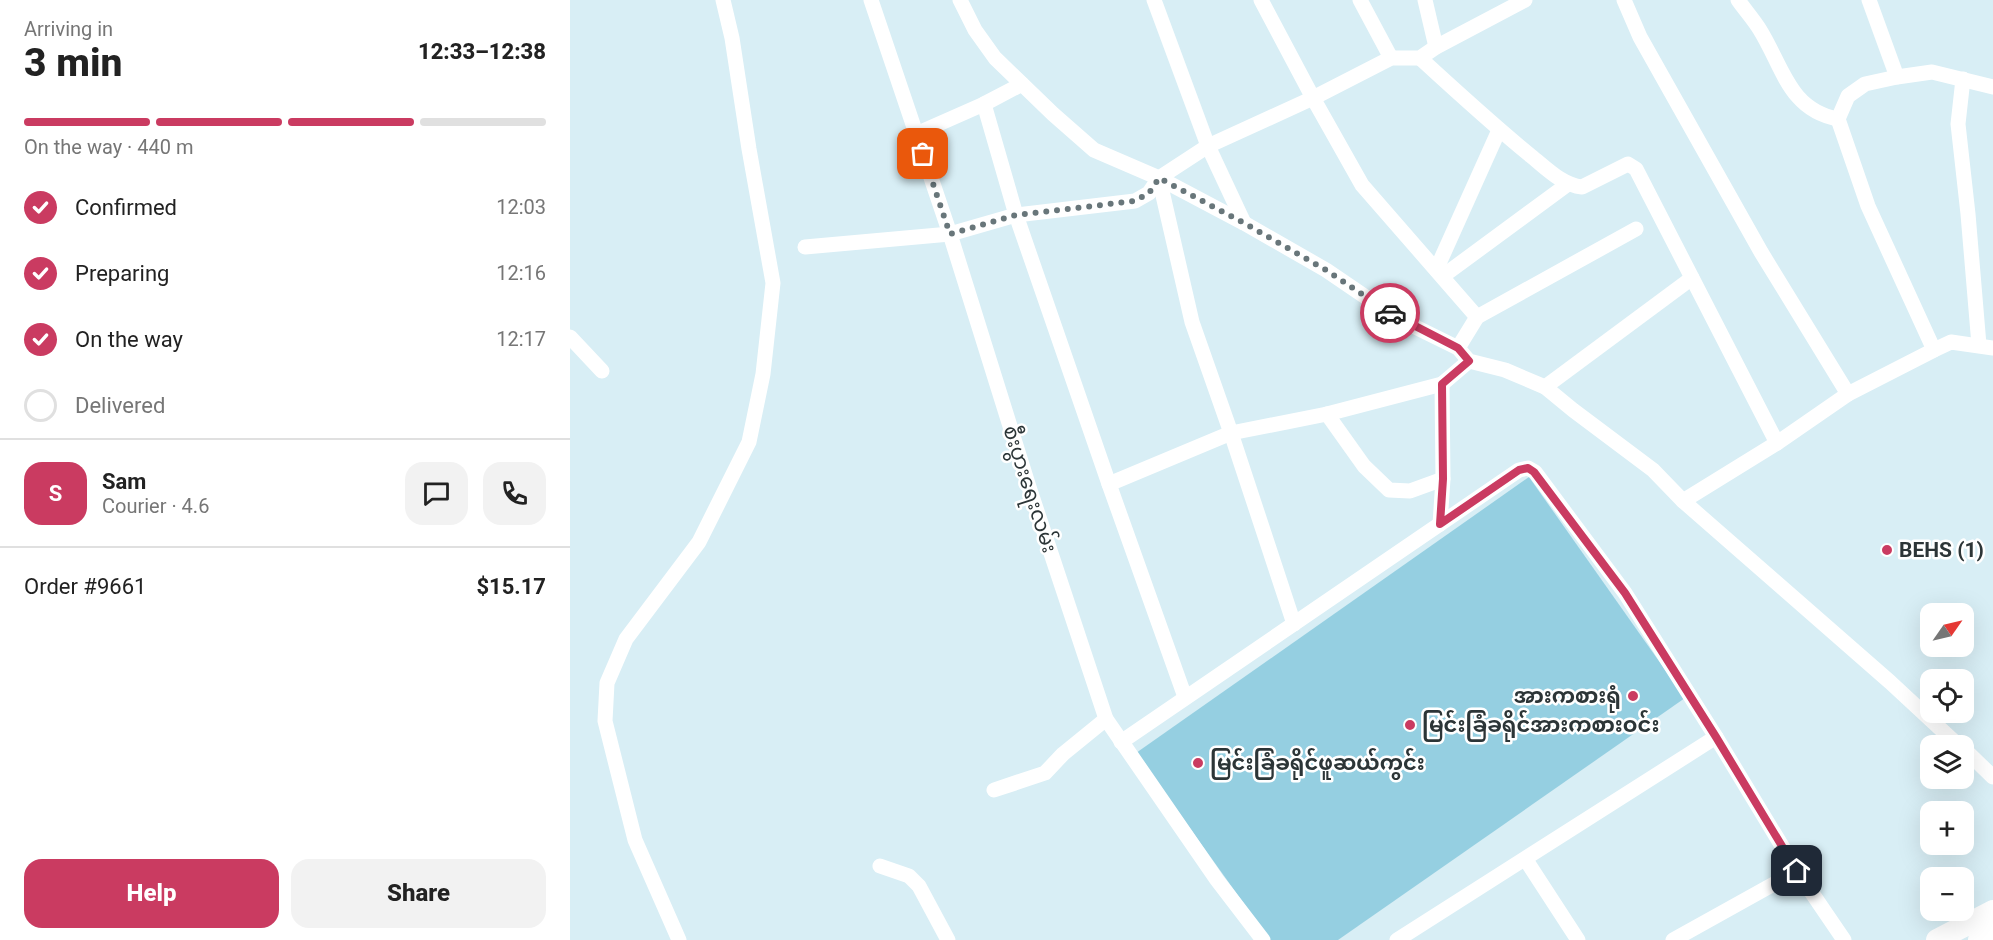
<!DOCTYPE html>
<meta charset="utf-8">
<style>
:root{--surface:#fff;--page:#f2f2f2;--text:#222;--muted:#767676;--line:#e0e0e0;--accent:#ca3b61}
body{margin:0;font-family:Roboto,"Noto Sans Myanmar",sans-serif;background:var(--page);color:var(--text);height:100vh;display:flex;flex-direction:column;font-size:22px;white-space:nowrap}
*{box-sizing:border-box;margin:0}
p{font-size:20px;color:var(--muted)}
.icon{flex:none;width:33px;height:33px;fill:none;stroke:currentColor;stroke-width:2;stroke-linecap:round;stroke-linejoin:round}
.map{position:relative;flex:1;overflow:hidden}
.side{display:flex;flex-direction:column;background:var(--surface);width:570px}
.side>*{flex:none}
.needle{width:39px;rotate:56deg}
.controls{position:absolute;left:1350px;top:603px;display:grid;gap:12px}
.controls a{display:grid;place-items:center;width:54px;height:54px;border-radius:12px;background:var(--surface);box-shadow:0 6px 24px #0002;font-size:30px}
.pin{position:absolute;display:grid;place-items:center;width:51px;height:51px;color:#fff;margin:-26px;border-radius:12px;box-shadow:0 3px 9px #0006}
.courier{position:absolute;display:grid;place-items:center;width:60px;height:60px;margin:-30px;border:4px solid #ca3b61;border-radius:50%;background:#fff;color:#222;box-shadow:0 2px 8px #0007}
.head em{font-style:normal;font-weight:800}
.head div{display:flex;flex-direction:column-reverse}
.head{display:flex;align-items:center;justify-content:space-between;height:102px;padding:0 24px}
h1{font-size:39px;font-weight:800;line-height:45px}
.bar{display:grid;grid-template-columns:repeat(4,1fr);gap:9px 6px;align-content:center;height:72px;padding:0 24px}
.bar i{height:8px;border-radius:4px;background:var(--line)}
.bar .on{background:var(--accent)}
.bar p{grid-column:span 4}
.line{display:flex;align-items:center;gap:15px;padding:0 24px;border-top:2px solid var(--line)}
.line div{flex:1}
.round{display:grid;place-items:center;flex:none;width:63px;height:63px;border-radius:18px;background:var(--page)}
ol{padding:0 24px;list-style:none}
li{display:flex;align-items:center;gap:18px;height:66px}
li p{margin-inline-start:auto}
li .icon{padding:6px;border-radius:50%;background:var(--accent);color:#fff;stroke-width:4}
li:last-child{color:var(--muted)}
li i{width:33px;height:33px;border:3px solid var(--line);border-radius:50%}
.cta{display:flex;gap:12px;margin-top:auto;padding:12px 24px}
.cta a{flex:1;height:69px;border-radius:18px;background:var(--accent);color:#fff;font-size:24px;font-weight:800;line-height:69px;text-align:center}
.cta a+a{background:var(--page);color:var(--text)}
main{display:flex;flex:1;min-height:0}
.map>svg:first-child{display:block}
.green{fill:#95cfe1}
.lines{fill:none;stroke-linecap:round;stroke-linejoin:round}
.minor{stroke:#fff;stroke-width:15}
.highway{stroke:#fff;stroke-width:22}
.done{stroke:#68767a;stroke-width:6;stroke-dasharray:0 10.8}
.route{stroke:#ca3b61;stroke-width:8}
.poi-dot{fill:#ca3b61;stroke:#fff;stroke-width:2}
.labels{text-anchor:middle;stroke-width:5;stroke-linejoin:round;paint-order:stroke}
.street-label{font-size:21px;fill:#2c3537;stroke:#fff}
.poi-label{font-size:21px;font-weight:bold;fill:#2c3537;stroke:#fff;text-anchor:start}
</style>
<main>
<section class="side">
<div class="head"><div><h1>3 min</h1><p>Arriving in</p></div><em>12:33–12:38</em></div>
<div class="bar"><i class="on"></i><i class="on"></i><i class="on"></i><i></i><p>On the way · 440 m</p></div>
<ol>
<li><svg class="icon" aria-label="check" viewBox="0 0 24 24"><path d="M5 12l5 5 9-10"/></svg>Confirmed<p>12:03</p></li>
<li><svg class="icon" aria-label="check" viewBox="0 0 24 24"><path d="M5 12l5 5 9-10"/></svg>Preparing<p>12:16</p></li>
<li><svg class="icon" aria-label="check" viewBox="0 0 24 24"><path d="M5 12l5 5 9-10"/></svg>On the way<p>12:17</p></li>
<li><i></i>Delivered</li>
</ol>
<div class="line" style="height:108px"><b class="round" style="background:var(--accent);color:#fff">S</b><div><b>Sam</b><p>Courier · 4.6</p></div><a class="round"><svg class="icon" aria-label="chat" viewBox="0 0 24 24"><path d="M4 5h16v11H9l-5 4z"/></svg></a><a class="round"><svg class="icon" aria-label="phone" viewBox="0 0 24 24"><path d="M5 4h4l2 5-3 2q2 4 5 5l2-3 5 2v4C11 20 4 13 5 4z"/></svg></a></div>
<div class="line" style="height:78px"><div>Order #9661</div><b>$15.17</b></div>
<div class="cta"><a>Help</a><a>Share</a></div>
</section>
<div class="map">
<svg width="1423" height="940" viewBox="0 0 1423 940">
<rect width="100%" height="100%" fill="#d8eef5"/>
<!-- green -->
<path class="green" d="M 959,477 L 1115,698 L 768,940 L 700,940 L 566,753 Z"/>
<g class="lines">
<!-- minor -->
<g class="minor">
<path d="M 301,0 L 380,234 L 459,487 L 536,719 L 647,880 L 693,940"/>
<path d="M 390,0 L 405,30 L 425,58 L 483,114 L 524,150 L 589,178 L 674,223 L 756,270 L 825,317 L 888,348 L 899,361 L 935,370 L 975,387 L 1003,410 L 1083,470 L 1113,501 L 1320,682 L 1389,746"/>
<path d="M 584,0 L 638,146 L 674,223"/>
<path d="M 691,0 L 743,98 L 792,185 L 907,317"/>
<path d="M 790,0 L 821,58"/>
<path d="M 855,0 L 866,47"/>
<path d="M 1054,0 L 1070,37 L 1191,252 L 1278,394"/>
<path d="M 1168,0 C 1175,10 1184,20 1190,30 C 1213,67 1219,110 1268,119"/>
<path d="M 1299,0 L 1327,77"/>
<path d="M 850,58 C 887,92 923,125 961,156 C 976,168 992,185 1012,187 L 1058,164 L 1066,169 L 1207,443"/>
<path d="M 1393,79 L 1388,124 L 1398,214 L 1409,345"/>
<path d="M 414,104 L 446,215 L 539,484 L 615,697"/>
<path d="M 346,134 L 414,104 L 452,84"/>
<path d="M 589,178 L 622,322 L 661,433 L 724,624"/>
<path d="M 235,247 L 380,234 L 446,215 L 565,201 L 579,193 L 589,178 L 638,146 L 743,98 L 821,58 L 850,58 L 866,47 L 955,0"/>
<path d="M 867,268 L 929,130"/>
<path d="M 873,276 L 998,184"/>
<path d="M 0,337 L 32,371"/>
<path d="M 888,348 L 907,317 L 1066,229"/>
<path d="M 1364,350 L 1298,206 L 1268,119 L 1278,96 L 1295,84 L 1327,77 L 1362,72 L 1423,87"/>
<path d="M 975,387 L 1122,278"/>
<path d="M 757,414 L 794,466 L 819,490 L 840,491 L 873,479"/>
<path d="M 539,484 L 661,433 L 757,414 L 872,384 L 899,361"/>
<path d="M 1113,501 L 1207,443 L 1278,394 L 1364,350 L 1381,342 L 1423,348"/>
<path d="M 870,524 L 873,479 L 872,384"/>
<path d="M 551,742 L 949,470 L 958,468 L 965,472 L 1055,593 L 1146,737 L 1227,871 L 1274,940"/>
<path d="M 1394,749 L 1423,777"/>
<path d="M 424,790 L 475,773 L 493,754 L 536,719"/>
<path d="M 956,860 L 1008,940"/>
<path d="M 310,866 L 339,876 L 349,886 L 378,940"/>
<path d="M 109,940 L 65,840 L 35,721 L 37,683 L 56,639 L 129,542 L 179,442 L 193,374 L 203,283 L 179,149 L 162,38 L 153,0"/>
<path d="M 827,940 L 1146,737"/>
<path d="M 1103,940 L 1227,871"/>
</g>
<!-- highway -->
<g class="highway">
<path d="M 1367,940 L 1423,911"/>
<path d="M 1409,940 L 1423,933"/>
</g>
</g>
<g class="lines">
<!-- done -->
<path class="done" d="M 353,154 L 380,234 L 446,215 L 565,201 L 579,193 L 589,178 L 674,223 L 756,270 L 820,313"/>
<!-- route -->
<path class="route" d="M 820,313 L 888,348 L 899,361 L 872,384 L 873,479 L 870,524 L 949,470 L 958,468 L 964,472 L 1055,593 L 1146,737 L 1227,871"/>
</g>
<!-- markers -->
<g class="poi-dot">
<circle cx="1317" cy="550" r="6"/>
<circle cx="1063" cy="696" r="6"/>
<circle cx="840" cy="725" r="6"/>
<circle cx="628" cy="763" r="6"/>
</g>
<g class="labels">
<!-- street labels -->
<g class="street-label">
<text transform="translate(460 489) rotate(72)" y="7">စီးပွားရေးလမ်း</text>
</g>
<!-- poi labels -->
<g class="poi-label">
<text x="1329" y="557">BEHS (1)</text>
<text x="1051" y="703" text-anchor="end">အားကစားရုံ</text>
<text x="852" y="732">မြင်းခြံခရိုင်အားကစားဝင်း</text>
<text x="640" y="770">မြင်းခြံခရိုင်ဖူဆယ်ကွင်း</text>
</g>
</g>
</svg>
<div class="controls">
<a><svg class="needle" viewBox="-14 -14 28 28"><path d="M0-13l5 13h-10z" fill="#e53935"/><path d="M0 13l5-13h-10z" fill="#767676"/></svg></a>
<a><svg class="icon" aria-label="locate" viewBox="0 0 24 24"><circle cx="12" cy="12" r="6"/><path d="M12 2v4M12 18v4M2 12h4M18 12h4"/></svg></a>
<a><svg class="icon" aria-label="layers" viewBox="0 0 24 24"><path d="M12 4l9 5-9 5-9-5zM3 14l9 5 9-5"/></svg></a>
<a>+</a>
<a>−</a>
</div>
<div class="pin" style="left:353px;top:154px;background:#ea580c"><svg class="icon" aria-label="bag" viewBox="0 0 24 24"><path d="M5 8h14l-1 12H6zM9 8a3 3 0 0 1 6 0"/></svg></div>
<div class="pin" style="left:1227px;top:871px;background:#1f2937"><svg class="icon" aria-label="home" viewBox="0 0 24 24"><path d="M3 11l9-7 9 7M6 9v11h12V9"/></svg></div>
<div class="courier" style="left:820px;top:313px"><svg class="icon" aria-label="car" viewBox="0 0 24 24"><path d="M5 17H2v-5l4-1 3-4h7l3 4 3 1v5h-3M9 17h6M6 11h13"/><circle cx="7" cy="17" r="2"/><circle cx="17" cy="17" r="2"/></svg></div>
</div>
</main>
